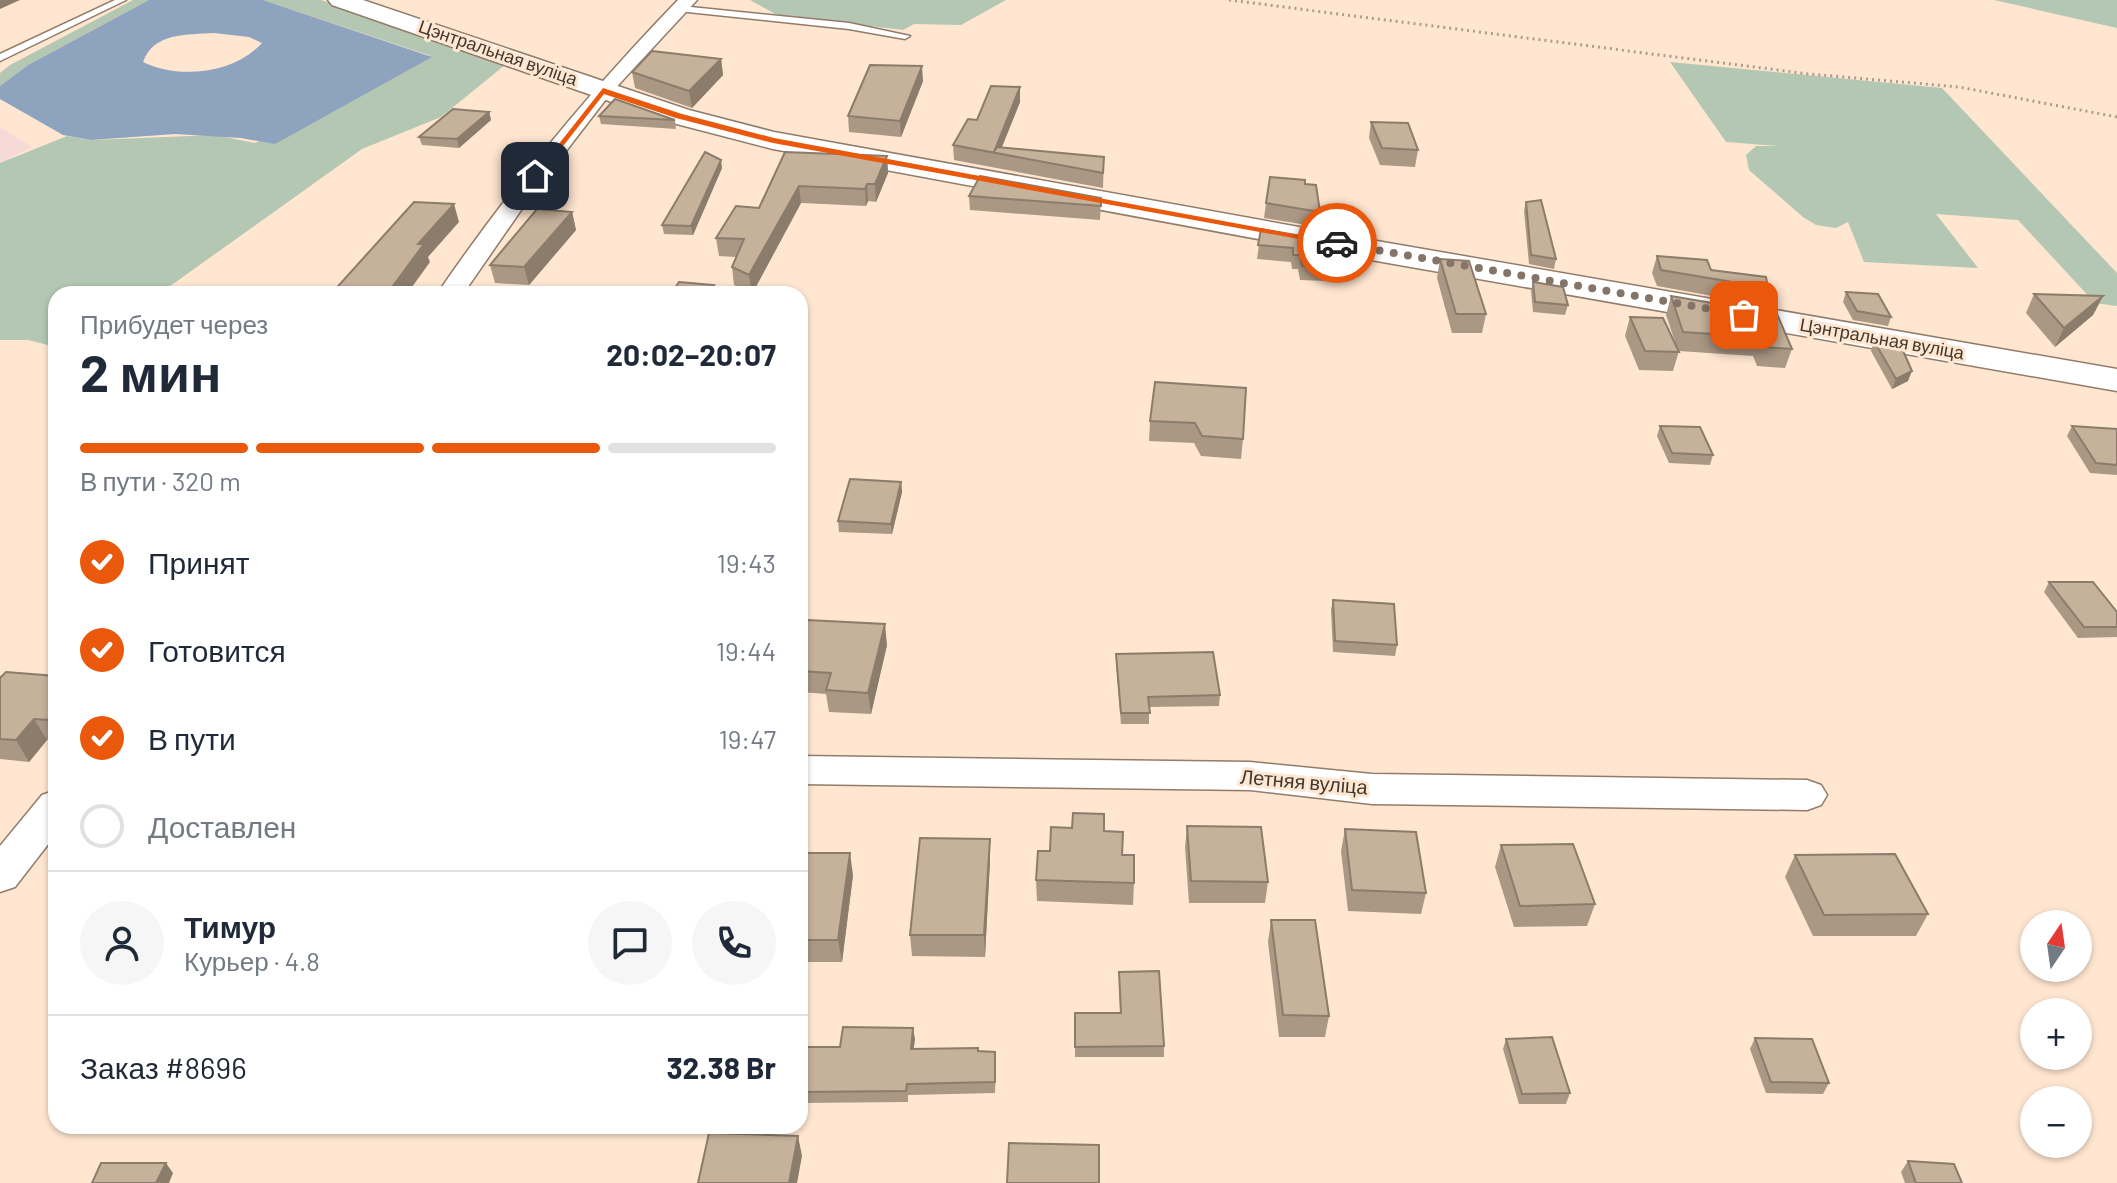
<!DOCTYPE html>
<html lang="ru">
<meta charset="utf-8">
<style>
:root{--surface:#fff;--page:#f6f6f7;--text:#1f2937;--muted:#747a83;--line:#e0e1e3;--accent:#ea580c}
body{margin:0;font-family:Barlow,sans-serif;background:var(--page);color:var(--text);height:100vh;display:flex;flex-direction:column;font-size:30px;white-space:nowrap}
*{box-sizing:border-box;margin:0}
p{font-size:26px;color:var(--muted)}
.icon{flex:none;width:44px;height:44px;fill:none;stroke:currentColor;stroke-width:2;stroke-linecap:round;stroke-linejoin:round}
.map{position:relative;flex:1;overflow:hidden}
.side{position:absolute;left:48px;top:286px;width:760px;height:848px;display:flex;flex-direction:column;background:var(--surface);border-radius:24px;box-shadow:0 2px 6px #0004}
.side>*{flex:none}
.needle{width:52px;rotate:13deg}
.fabs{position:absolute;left:2020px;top:910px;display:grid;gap:16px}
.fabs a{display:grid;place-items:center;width:72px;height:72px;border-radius:50%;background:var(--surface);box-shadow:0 2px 6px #0004;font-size:40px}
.pin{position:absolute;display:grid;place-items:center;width:68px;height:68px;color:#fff;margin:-34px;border-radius:16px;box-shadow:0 4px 12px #0006}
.courier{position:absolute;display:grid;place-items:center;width:80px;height:80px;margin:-40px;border:6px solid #ea580c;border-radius:50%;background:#fff;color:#222;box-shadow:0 2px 10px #0007}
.overview em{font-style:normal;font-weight:700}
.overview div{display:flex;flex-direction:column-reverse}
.overview{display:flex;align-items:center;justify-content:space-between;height:136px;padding:0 32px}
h1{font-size:52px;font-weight:700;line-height:60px}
.bar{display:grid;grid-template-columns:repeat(4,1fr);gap:12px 8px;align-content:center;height:96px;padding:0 32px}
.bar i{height:10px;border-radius:6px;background:var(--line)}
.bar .active{background:var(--accent)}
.bar p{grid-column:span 4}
.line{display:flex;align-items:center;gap:20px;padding:0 32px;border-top:2px solid var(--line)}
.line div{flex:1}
.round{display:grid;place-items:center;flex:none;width:84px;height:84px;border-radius:42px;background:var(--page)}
ol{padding:0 32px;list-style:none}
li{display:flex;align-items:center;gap:24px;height:88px}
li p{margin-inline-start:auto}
li .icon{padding:8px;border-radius:50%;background:var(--accent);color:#fff;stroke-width:4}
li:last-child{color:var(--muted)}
li i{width:44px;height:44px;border:4px solid var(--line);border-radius:50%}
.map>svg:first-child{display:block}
.industrial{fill:#f5dad7}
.green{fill:#b4c7b3}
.water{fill:#8ea3bd;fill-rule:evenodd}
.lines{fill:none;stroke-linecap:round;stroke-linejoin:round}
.lane-casing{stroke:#927c69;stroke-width:3}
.street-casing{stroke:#927c69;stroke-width:3}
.secondary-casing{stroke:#927c69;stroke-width:3}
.path{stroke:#ad9b8b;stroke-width:3;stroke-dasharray:2 4;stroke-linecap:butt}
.lane{fill:#fff;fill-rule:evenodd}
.street{fill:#fff;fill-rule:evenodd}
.secondary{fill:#fff;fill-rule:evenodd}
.wall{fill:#aa9885}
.shaded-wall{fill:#8b7c6c}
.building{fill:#c6b19b;stroke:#8b7c6c;stroke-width:2}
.route{fill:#ea580c}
.done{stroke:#847568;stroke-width:8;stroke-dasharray:0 14.4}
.labels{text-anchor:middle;stroke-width:6;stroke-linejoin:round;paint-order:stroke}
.far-street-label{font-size:18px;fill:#41382f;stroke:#ffe6d1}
.street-label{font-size:20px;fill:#41382f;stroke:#ffe6d1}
</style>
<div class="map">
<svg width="2117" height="1183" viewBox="0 0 2117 1183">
<rect width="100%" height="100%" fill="#ffe6d1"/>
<!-- industrial -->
<path class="industrial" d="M 0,127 L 32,147 L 0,163 Z"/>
<!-- green -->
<g class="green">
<path d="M 133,0 L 149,0 L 28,65 L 0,86 L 0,73 L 10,65 Z"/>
<path d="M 263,0 L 321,0 L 501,59 L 505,65 L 441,117 L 362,149 L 159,294 L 56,294 L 56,347 L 28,340 L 0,340 L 0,163 L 67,136 L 91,140 L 215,135 L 255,143 L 431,56 Z"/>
<path d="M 750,0 L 1006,0 L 961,25 L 914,24 L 903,30 L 777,15 Z"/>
<path d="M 1994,0 L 2117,0 L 2117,28 Z"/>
<path d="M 1670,62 L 1942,88 L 2117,273 L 2117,306 L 2095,303 L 2018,220 L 1936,214 L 1978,268 L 1864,262 L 1848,222 L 1836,228 L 1816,225 L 1803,217 L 1749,170 L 1746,155 L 1756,146 L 1778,146 L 1726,142 Z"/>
</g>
<!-- water -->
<path class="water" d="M 149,0 L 263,0 L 432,57 L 275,144 L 241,138 L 175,134 L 91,140 L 63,135 L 0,99 L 0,86 L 28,65 ZM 214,33 L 249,37 L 262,43 C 235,73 179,80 143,62 C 154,32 186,35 214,33 Z"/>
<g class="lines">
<defs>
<g id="lane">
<path d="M 115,0 L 126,0 L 0,61 L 0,54 Z"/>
<path d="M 681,6 L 849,23 L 910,36 L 905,39 L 849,29 L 678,11 L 678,7 Z"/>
</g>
<g id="street">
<path d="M 678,0 L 697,0 L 610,94 L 526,203 L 463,294 L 437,294 C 509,189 589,92 678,0 Z"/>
<path d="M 800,756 L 1250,762 L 1372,774 L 1807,780 L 1821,785 L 1827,795 L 1821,805 L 1807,810 L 1372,804 L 1250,790 L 800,784 Z"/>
<path d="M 56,790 L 56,834 L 15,887 L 0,892 L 0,846 L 42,795 Z"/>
</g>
<path id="secondary" d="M 328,0 L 363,0 L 689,110 L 774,132 L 1371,240 L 2117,369 L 2117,391 L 1371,260 L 773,149 L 669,122 L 332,5 Z"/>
</defs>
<!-- lane casing -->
<use href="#lane" class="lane-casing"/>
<!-- street casing -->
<use href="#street" class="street-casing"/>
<!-- secondary casing -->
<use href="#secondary" class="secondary-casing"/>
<!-- path -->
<path class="path" d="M 1229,0 L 1809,74 L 1959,87 L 2117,117"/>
<!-- lane -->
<use href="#lane" class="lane"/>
<!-- street -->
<use href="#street" class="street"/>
<!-- secondary -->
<use href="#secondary" class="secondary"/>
</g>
<!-- wall -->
<g class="wall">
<path d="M 721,59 L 723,75 L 692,108 L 635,88 L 632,72 Z"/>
<path d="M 923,81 L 901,137 L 849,132 L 848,116 Z"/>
<path d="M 1020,102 L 1002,147 L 1104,157 L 1103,188 L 954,160 L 953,145 L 977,120 Z"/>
<path d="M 489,112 L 491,120 L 459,148 L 422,145 L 419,137 Z"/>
<path d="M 599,116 L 675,120 L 676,129 L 601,124 Z"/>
<path d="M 1371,122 L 1418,150 L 1415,167 L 1380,165 L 1369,138 Z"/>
<path d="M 785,152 L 887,156 L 888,173 L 876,202 L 868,201 L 866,206 L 801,203 L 752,294 L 734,285 L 732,267 L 736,257 L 719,256 L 716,238 L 759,208 Z"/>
<path d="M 722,168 L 693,235 L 664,234 L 662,225 Z"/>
<path d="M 1305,184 L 1320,212 L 1319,227 L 1264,218 L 1266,203 Z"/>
<path d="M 969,196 L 1101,198 L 1100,220 L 970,210 Z"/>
<path d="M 1526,202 L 1556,259 L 1554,269 L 1529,264 L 1524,211 Z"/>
<path d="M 572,212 L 576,230 L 529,285 L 495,283 L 490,265 Z"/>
<path d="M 1261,229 L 1330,267 L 1328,281 L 1300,280 L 1298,269 L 1292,269 L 1291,262 L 1257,259 Z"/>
<path d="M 1657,256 L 1711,270 L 1768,288 L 1762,305 L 1657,286 L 1652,273 Z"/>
<path d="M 1440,259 L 1486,314 L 1482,333 L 1452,333 L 1437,278 Z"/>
<path d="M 1533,282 L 1568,305 L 1565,315 L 1533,312 L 1531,291 Z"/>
<path d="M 1846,292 L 1891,317 L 1888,326 L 1853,320 L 1843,302 Z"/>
<path d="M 2034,294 L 2103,296 L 2093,315 L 2055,347 L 2026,313 Z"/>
<path d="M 1671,296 L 1792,349 L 1785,368 L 1757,366 L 1753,356 L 1679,351 L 1673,371 L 1639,370 L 1625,336 L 1630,317 L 1676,345 L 1666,315 Z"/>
<path d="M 1874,341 L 1908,381 L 1892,389 L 1871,351 Z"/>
<path d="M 1155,382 L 1243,439 L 1241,459 L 1201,456 L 1194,443 L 1149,441 L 1150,421 Z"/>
<path d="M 1660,426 L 1713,455 L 1710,465 L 1669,463 L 1657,436 Z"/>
<path d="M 2072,426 L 2117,429 L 2117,475 L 2090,473 L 2067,436 Z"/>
<path d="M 901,482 L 902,492 L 892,534 L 839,532 L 838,521 Z"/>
<path d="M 2049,582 L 2117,612 L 2117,637 L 2078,638 L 2044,592 Z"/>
<path d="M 1333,600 L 1397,645 L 1395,656 L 1333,652 L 1331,610 Z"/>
<path d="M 800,644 L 887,645 L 871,714 L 829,712 L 826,694 L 800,692 Z"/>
<path d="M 1116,654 L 1220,695 L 1219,706 L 1149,707 L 1149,724 L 1121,724 L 1116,664 Z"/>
<path d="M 56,676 L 56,741 L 47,740 L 29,762 L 0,759 L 0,678 Z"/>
<path d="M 1187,826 L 1268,882 L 1265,903 L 1189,903 L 1185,847 Z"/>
<path d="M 1345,829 L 1426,893 L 1421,914 L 1348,911 L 1341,851 Z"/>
<path d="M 1104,831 L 1122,855 L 1134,883 L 1133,905 L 1037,901 L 1036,880 L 1050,851 Z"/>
<path d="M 990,839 L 990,860 L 985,957 L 912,956 L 910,935 Z"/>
<path d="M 1501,845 L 1595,904 L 1587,926 L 1514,927 L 1495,867 Z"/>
<path d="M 800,853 L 853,875 L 842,962 L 800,962 Z"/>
<path d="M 1795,855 L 1928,914 L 1916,936 L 1813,936 L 1785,877 Z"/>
<path d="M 1271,920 L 1329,1016 L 1325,1037 L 1279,1037 L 1268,942 Z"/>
<path d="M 1119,972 L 1164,1046 L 1164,1057 L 1075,1057 L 1075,1013 L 1120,1013 Z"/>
<path d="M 1755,1038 L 1829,1083 L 1823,1094 L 1766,1093 L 1750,1049 Z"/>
<path d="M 915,1039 L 913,1049 L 978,1051 L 996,1063 L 995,1093 L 908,1095 L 908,1102 L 800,1103 L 800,1047 L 840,1047 Z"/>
<path d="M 1506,1039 L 1570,1093 L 1566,1104 L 1519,1104 L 1503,1049 Z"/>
<path d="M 1908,1161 L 1962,1183 L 1905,1183 L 1901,1172 Z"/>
</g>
<!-- shaded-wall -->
<g class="shaded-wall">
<path d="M 0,0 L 20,0 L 0,9 Z"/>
<path d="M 721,59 L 723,75 L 692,108 L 689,91 Z"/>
<path d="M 922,66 L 923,81 L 901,137 L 900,121 Z"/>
<path d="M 1020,87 L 1020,102 L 999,154 L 994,153 Z"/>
<path d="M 489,112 L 491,120 L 459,148 L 457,139 Z"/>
<path d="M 887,156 L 888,173 L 876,202 L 875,184 Z"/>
<path d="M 721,160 L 722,168 L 693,235 L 691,226 Z"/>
<path d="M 867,184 L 868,201 L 866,206 L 865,189 Z"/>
<path d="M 799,186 L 801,203 L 752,294 L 749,275 Z"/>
<path d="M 454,204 L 459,222 L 428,257 L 430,262 L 407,294 L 387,294 L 418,244 Z"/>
<path d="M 572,212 L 576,230 L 529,285 L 524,267 Z"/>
<path d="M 714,285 L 715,294 L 708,294 Z"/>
<path d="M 2103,296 L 2093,315 L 2055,347 L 2064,328 Z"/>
<path d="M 1912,371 L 1908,381 L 1892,389 L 1896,379 Z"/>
<path d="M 901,482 L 902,492 L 892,534 L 891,524 Z"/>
<path d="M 885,624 L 887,645 L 871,714 L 868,693 Z"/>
<path d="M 56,713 L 56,731 L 50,720 Z"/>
<path d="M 34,719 L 47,740 L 29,762 L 16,740 Z"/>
<path d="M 990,839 L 990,860 L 985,957 L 984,935 Z"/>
<path d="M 850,853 L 853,875 L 842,962 L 838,940 Z"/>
<path d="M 913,1028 L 915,1039 L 912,1060 L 911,1049 Z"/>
<path d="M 798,1136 L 802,1156 L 797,1183 L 789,1183 Z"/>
<path d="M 166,1163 L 173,1173 L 169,1183 L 156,1183 Z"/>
</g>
<!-- building -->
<g class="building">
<path d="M 652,51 L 721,59 L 689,91 L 632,72 Z"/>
<path d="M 870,65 L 922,66 L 900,121 L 848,116 Z"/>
<path d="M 991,86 L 1020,87 L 994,152 L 997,147 L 1104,157 L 1103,173 L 953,145 L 968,119 L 977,120 Z"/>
<path d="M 615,99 L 675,120 L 599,116 Z"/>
<path d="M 453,109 L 489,112 L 457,139 L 419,137 Z"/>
<path d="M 1371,122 L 1408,123 L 1418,150 L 1382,148 Z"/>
<path d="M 705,152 L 721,160 L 691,226 L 662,225 Z"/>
<path d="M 785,152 L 887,156 L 875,184 L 867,184 L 865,189 L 799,186 L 749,275 L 732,267 L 744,239 L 716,238 L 736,206 L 759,208 Z"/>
<path d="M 980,176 L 1101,198 L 1101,206 L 969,196 Z"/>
<path d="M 1270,177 L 1305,180 L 1305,184 L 1316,185 L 1320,212 L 1266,203 Z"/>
<path d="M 1541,200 L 1556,259 L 1531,255 L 1526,202 Z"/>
<path d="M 414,202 L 454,204 L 418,244 L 424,244 L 387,294 L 331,294 Z"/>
<path d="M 537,209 L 572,212 L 524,267 L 490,265 Z"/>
<path d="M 1261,229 L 1325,240 L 1330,267 L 1302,266 L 1300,255 L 1293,255 L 1293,248 L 1258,245 Z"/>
<path d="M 1657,256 L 1707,260 L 1711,270 L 1766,277 L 1768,288 L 1661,270 Z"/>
<path d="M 1440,259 L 1469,261 L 1486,314 L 1456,314 Z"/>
<path d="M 679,282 L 714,285 L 708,294 L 671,294 Z"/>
<path d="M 1533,282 L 1563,287 L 1568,305 L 1535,302 Z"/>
<path d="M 1846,292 L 1878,294 L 1891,317 L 1857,311 Z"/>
<path d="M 2034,294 L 2103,296 L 2064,328 Z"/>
<path d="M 1671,296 L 1777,314 L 1792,349 L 1763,347 L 1759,337 L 1683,332 Z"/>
<path d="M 1630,317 L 1663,318 L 1679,352 L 1645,351 Z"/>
<path d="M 1874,341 L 1901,346 L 1912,371 L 1896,379 Z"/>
<path d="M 1155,382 L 1246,388 L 1243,439 L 1202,436 L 1195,423 L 1150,421 Z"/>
<path d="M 1660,426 L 1700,427 L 1713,455 L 1672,453 Z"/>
<path d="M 2072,426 L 2117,429 L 2117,465 L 2096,463 Z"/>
<path d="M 850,479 L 901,482 L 891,524 L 838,521 Z"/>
<path d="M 2049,582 L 2093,582 L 2117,612 L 2117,627 L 2084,627 Z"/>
<path d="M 1333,600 L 1394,604 L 1397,645 L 1335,641 Z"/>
<path d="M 807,620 L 885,624 L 868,693 L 826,690 L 831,673 L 800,671 L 800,644 Z"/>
<path d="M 1213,652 L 1220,695 L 1148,697 L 1150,713 L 1121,713 L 1116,654 Z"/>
<path d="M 6,672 L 56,676 L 56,713 L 50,720 L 34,719 L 16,740 L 0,739 L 0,678 Z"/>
<path d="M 1073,813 L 1104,814 L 1104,831 L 1123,832 L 1122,855 L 1134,855 L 1134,883 L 1036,880 L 1038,851 L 1050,851 L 1051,827 L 1072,828 Z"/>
<path d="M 1187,826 L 1261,827 L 1268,882 L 1191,881 Z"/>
<path d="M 1345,829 L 1416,832 L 1426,893 L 1352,890 Z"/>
<path d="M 920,838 L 990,839 L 984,935 L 910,935 Z"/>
<path d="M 1573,844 L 1595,904 L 1520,906 L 1501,845 Z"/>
<path d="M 800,853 L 850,853 L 838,940 L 800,940 Z"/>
<path d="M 1895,854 L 1928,914 L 1824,915 L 1795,855 Z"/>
<path d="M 1271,920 L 1315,920 L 1329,1016 L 1283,1015 Z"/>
<path d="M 1159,971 L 1164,1046 L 1075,1047 L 1075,1013 L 1121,1013 L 1119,972 Z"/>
<path d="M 843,1027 L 913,1028 L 911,1049 L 978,1048 L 978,1051 L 995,1052 L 995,1082 L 907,1084 L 906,1091 L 800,1092 L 800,1047 L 840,1047 Z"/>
<path d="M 1552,1037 L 1570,1093 L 1522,1094 L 1506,1039 Z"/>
<path d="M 1755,1038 L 1812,1039 L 1829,1083 L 1771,1082 Z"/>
<path d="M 709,1133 L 798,1136 L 789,1183 L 698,1183 Z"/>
<path d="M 1009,1143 L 1099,1145 L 1099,1183 L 1007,1183 Z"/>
<path d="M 1908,1161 L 1954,1164 L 1962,1183 L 1916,1183 Z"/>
<path d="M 101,1163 L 166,1163 L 156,1183 L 92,1183 Z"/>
</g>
<!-- route -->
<path class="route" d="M 603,88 L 682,114 L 774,138 L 1342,243 L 1337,246 L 773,143 L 676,118 L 604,94 L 538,178 L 532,178 Z"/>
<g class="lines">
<!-- done -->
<path class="done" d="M 1337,243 L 1744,315"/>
</g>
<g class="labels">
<!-- far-street labels -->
<g class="far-street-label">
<text transform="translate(498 53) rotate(19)" y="6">Цэнтральная вуліца</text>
<text transform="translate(1882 339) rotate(10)" y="6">Цэнтральная вуліца</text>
</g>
<!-- street labels -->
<g class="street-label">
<text transform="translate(1304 782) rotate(5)" y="7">Летняя вуліца</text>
</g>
</g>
</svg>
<div class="fabs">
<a><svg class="needle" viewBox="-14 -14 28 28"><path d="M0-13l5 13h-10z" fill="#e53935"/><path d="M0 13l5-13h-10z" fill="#747a83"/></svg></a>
<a>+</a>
<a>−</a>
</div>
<div class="pin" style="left:1744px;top:315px;background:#ea580c"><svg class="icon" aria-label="bag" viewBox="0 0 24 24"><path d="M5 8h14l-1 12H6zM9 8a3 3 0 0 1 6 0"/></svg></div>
<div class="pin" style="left:535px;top:176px;background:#1f2937"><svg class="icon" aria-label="home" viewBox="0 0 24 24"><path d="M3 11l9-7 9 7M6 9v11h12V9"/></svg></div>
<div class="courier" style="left:1337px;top:243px"><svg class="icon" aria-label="car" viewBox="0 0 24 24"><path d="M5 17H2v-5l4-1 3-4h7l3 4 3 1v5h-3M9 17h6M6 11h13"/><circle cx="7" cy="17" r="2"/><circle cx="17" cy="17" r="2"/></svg></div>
<section class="side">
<div class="overview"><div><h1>2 мин</h1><p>Прибудет через</p></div><em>20:02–20:07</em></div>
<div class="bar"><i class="active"></i><i class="active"></i><i class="active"></i><i></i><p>В пути · 320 m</p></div>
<ol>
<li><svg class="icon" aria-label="check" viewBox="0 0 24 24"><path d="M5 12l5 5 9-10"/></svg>Принят<p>19:43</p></li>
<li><svg class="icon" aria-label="check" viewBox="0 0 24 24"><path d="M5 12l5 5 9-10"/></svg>Готовится<p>19:44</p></li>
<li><svg class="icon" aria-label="check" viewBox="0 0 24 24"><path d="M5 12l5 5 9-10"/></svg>В пути<p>19:47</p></li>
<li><i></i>Доставлен</li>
</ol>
<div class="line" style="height:144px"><a class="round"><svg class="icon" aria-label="person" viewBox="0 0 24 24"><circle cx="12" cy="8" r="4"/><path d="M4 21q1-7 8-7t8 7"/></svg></a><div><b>Тимур</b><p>Курьер · 4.8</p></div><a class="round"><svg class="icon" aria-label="chat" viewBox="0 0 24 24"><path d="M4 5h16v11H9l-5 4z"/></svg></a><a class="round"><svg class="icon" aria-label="phone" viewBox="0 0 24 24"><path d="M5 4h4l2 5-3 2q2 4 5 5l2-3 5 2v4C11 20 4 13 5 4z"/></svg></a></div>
<div class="line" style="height:104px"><div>Заказ #8696</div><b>32.38 Br</b></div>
</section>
</div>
